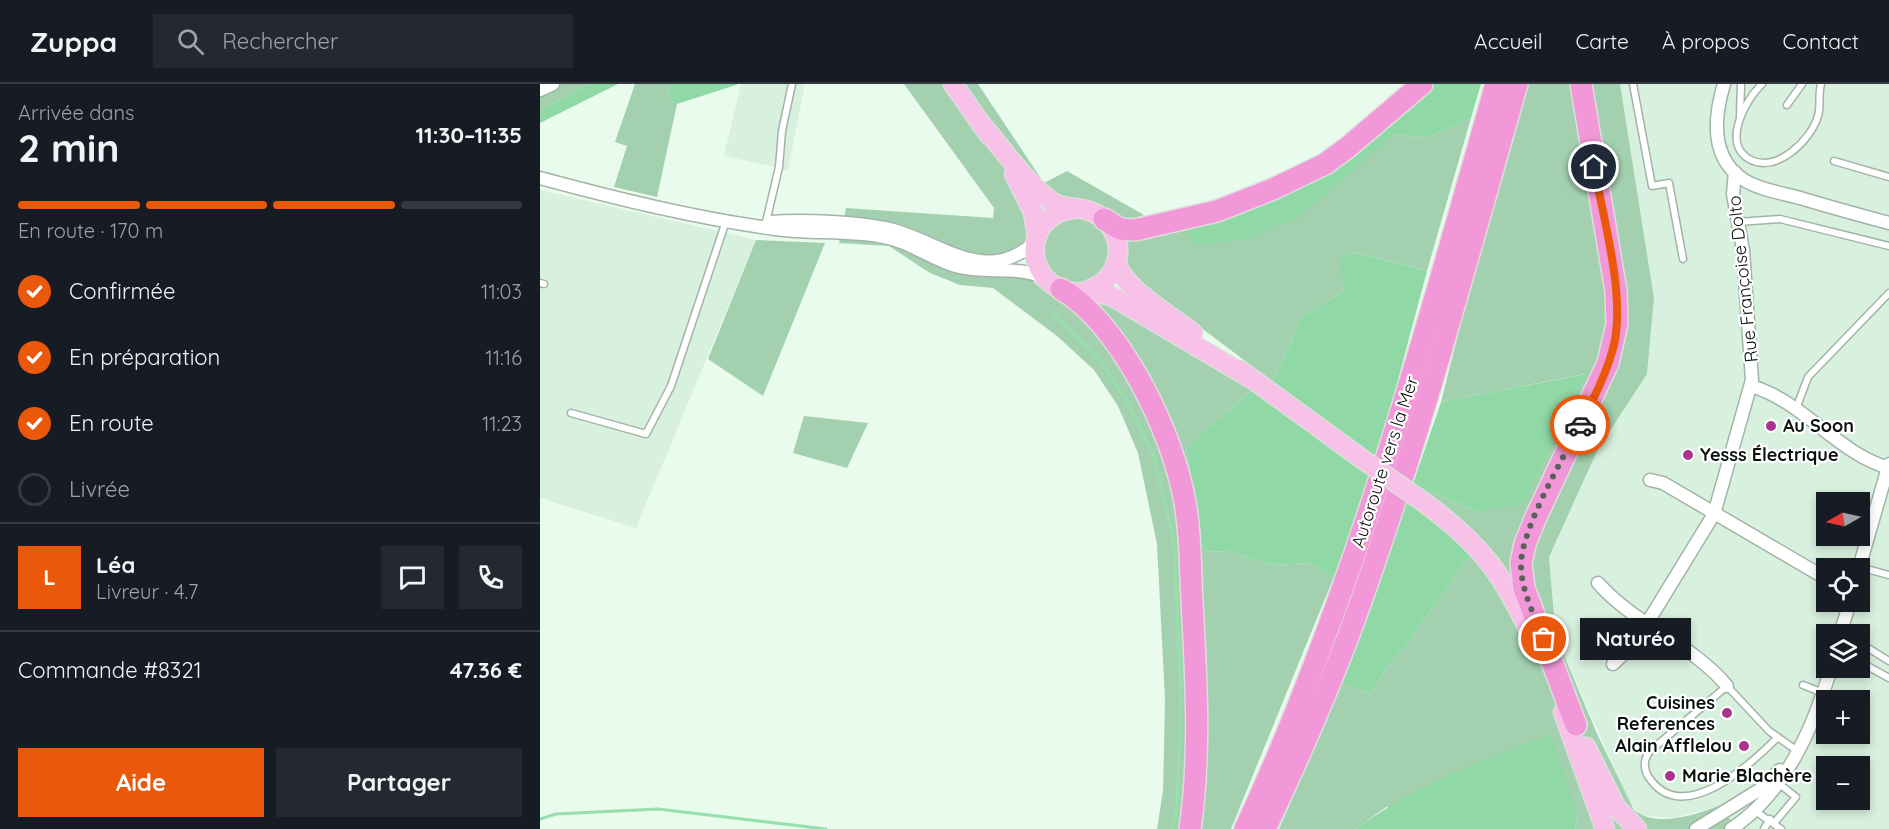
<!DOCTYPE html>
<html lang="fr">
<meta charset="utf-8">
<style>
:root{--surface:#171b24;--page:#242831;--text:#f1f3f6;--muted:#9ea1a6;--line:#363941;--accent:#ea580c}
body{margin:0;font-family:Quicksand,sans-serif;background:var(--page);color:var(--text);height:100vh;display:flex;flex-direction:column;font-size:22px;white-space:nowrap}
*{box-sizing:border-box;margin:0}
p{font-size:20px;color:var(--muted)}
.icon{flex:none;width:33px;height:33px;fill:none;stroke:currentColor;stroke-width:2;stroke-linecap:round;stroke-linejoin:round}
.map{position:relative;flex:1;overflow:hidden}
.drawer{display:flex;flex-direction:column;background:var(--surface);width:540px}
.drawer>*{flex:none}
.needle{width:39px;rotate:261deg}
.tools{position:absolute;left:1276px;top:408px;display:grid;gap:12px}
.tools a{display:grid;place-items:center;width:54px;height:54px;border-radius:0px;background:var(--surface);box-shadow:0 3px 9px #0003;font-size:30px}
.pin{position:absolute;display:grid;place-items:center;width:51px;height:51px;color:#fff;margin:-26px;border:3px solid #fff;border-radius:50%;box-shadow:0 2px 6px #0007}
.courier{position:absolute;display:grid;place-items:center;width:60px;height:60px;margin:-30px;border:4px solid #ea580c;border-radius:50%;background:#fff;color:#222;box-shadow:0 2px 8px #0007}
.bubble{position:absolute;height:42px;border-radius:0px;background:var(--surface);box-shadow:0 3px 9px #0003;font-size:20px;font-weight:700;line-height:42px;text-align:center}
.summary em{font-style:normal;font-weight:700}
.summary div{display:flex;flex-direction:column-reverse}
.summary{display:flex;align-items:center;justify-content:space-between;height:102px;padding:0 18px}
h1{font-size:39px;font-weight:700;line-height:45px}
.bar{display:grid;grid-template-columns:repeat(4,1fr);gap:9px 6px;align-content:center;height:72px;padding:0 18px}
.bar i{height:8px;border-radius:4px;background:var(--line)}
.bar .on{background:var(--accent)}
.bar p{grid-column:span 4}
.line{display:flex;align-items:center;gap:15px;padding:0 18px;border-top:2px solid var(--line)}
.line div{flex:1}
.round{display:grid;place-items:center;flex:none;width:63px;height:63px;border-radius:0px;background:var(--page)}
ol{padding:0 18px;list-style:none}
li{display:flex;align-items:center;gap:18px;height:66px}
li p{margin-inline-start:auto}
li .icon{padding:6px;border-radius:50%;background:var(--accent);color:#fff;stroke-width:4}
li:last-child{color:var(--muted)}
li i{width:33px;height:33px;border:3px solid var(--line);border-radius:50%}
.primary-button{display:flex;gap:12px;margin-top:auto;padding:12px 18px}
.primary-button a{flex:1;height:69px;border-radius:0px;background:var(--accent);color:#fff;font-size:24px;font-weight:700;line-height:69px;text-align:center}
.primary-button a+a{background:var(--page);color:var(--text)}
header{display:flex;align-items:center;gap:36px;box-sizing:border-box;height:84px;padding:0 30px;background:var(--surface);border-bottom:2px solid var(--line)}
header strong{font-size:28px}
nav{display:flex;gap:33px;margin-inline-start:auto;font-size:21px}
.search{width:420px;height:54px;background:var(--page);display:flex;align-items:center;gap:15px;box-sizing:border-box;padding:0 21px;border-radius:0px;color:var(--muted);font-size:22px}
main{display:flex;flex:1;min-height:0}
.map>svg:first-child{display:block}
.built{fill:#d8f0de;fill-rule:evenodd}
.green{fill:#a3d1af}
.forest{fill:#90d8a5}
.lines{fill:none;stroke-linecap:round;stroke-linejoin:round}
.stream{stroke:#97dfac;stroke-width:3}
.service-casing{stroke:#a3b4a7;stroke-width:9}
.minor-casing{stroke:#a3b4a7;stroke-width:15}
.primary-casing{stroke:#dddedd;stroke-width:21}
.motorway-casing{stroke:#dddedd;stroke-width:24}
.service{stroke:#fff;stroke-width:6}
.minor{stroke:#fff;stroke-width:12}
.primary{stroke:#f7c1e8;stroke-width:18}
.motorway{stroke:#f297d8;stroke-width:21}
.primary-bridge-casing{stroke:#dddedd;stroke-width:21;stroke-linecap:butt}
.primary-bridge{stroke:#f7c1e8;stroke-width:18}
.done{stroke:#58625a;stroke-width:6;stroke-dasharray:0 10.8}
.route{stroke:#ea580c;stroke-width:8}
.poi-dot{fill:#a8348e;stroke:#fff;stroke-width:2}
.labels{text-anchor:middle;stroke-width:4.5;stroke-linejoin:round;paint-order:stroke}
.street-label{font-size:18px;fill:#0a100b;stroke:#fff}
.poi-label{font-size:18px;font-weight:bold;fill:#0a100b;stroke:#fff;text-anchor:start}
</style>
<header>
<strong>Zuppa</strong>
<div class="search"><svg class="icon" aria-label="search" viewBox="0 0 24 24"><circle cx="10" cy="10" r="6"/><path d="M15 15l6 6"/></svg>Rechercher</div>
<nav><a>Accueil</a><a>Carte</a><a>À propos</a><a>Contact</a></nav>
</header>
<main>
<section class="drawer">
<div class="summary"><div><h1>2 min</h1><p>Arrivée dans</p></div><em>11:30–11:35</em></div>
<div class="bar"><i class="on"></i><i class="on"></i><i class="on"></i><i></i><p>En route · 170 m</p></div>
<ol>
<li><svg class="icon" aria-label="check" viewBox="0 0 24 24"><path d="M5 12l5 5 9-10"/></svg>Confirmée<p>11:03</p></li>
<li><svg class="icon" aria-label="check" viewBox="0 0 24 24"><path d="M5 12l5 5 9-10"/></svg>En préparation<p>11:16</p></li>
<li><svg class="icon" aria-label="check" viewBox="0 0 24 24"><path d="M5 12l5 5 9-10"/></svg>En route<p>11:23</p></li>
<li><i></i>Livrée</li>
</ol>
<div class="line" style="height:108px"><b class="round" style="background:var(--accent);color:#fff">L</b><div><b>Léa</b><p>Livreur · 4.7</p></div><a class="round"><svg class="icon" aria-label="chat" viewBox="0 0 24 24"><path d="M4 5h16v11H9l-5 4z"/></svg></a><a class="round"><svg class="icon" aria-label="phone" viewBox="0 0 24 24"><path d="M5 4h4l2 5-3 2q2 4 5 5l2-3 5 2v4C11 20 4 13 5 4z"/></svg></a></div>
<div class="line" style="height:78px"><div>Commande #8321</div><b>47.36 €</b></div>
<div class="primary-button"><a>Aide</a><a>Partager</a></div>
</section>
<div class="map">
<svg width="1349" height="745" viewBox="0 0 1349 745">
<rect width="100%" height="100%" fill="#e9fbed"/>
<!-- built -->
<g class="built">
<path d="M 201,0 L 265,0 L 248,86 L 184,72 Z"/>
<path d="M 1080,0 L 1349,0 L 1349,745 L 1199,745 L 1178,722 L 1134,734 L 1100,731 L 1087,713 L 1018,557 L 1021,555 L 1015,543 L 1009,473 L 1058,365 L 1107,290 L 1114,214 ZM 1287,418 L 1320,418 L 1320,452 L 1287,452 ZM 1287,484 L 1320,484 L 1320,518 L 1287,518 ZM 1287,550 L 1320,550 L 1320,584 L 1287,584 ZM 1287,616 L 1320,616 L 1320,650 L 1287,650 ZM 1287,682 L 1320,682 L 1320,716 L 1287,716 Z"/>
<path d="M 0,106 L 216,156 L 96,444 L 0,414 Z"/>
</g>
<!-- green -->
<g class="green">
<path d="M 0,0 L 49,0 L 0,26 Z"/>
<path d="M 95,0 L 129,0 L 128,14 L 137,20 L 117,113 L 74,103 L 87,62 L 75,58 Z"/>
<path d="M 364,0 L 438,0 L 504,99 L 527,87 L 604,131 L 582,139 L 510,112 L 488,127 L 490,141 L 485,158 L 464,169 L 463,191 L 489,195 L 516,215 L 533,219 L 561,218 L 597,236 L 714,305 L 646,363 L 655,412 L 659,458 L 669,468 L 687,467 L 731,481 L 771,479 L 793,495 L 691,745 L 617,745 L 623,707 L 625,615 L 617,460 L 598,369 L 578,322 L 554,286 L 517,252 L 453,204 L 420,201 L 390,189 L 349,162 L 299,159 L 306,124 L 453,134 L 454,124 Z"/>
<path d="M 987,0 L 1080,0 L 1114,214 L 1107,290 L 1058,365 L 1009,473 L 1015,543 L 1021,555 L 1018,557 L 1058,652 L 1094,726 C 1117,744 1154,731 1178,722 L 1199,745 L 1035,745 L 1037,730 L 846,723 L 816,745 L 739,745 L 802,599 L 830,610 L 847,583 L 867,560 L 931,470 L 895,437 L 866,419 L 873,400 L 939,428 L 1045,290 L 901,318 L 936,179 Z"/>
<path d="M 931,34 L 887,187 L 811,168 L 800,177 L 805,206 L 761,234 L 733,298 L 586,187 L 584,154 L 800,96 L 855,50 L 887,54 Z"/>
<circle cx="536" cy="167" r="33"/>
<path d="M 216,156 L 285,159 L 223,312 L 168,275 Z"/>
<path d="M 264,332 L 328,339 L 307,384 L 253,369 Z"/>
</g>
<!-- forest -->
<g class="forest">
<path d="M 49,0 L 78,0 L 0,39 L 0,26 Z"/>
<path d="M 129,0 L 199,0 L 137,20 L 128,14 Z"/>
<path d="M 889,0 L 941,0 L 931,34 L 887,54 L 855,50 L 759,133 L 710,154 L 658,162 L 641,144 L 757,105 L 854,37 Z"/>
<path d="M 811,168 L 887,187 L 837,375 L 733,298 L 761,234 L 805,206 L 799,176 Z"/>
<path d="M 1046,290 L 983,420 L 939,428 L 873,400 L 901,318 Z"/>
<path d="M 714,305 L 833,394 L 793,495 L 771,479 L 731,481 L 687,467 L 669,468 L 659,458 L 655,412 L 646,363 Z"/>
<path d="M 866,419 L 895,437 L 931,470 L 867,560 L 847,583 L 830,610 L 802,599 Z"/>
<path d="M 1011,650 L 1037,730 L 1035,745 L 816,745 C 875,701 943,676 1011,650 Z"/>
</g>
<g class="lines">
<!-- stream -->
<g class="stream">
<path d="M 512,229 L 559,274 L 593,328 L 614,372 L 634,459 L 641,613 L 637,723 L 632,745"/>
<path d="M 0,735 L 16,730 L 118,725 L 286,745"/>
</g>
<defs>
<g id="service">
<path d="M 1093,0 L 1112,102 L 1129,99 L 1143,175"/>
<path d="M 1222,0 C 1206,15 1180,61 1211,76 C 1237,89 1271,56 1278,32 C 1281,22 1278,11 1281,0"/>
<path d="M 1247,21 L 1262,0"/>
<path d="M 1200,32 L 1201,0"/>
<path d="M 1294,77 L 1349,93"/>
<path d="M 226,138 L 239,83 L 242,47 L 252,0"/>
<path d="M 1198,138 L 1240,135 L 1349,162"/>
<path d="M 0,199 L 4,200"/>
<path d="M 1256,325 L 1268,293 L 1349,209"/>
<path d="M 31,329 L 106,350 L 131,302 L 186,137"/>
<path d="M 1319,483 L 1349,491"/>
<path d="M 1320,559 L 1349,577"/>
<path d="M 1320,578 L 1349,594"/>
<path d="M 1263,601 L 1283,609"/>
<path d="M 1237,654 C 1210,681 1141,745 1108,692 C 1103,684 1104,674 1110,667 L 1187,602 L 1229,647 L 1256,666"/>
<path d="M 1215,727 L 1241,745"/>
<path d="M 1234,739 L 1256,713 L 1238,699"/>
<path d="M 1224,745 L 1230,735"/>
</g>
<g id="minor">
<path d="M 1184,0 C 1174,33 1170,74 1204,96 C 1220,106 1242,109 1260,114 C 1290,123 1319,131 1349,139"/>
<path d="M 0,6 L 13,0"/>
<path d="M 0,94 C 78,115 155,134 235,145 C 271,150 308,146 344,153 C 372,158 393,177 419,183 C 448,190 477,181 504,194"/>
<path d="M 229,138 C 262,136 313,137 345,144 C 397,154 443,205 495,158"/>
<path d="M 1211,302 C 1263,317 1297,369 1349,384"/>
<path d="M 1110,396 L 1123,399 L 1287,495"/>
<path d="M 1319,484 L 1349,380"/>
<path d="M 1058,499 C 1095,541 1151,559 1187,602"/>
<path d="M 1300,550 L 1310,518"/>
<path d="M 1073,580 L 1095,559 L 1174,430 L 1212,296 L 1203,166 L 1193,110 L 1195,88"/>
<path d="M 1156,745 L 1219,706 L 1240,686"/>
<path d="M 1191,745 C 1244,711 1274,642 1291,584"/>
</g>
<g id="primary">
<path d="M 413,0 L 449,51"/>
<path d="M 442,41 C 463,65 482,94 507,114 C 519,125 531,122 546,126 C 568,131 582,154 577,176 C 573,192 561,202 546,207"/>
<path d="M 474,90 L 493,128 L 497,152"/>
<path d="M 533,125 C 517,127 503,136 497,152 C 489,175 502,201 527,207 C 542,211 557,206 573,213 L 710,294"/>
<path d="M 576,178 C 584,205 630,231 653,249"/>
<path d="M 700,286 L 818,372"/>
<path d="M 882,417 C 944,462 964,492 996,561"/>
<path d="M 1023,628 L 1065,745"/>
<path d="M 1046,663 L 1076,723 L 1097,745"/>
</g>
<g id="motorway">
<path d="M 564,135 L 580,145 L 595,146 L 677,127 L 733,105 L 785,80 L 808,63 L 882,0"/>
<path d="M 521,205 C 581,241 631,346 644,413 C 651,447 650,483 652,517 C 656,593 661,669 650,745"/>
<path d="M 1036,641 L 984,504 L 981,479 L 985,460 L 996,433 L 1068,279 L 1077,240 L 1076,207 L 1041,0"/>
<path d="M 705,745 C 816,506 884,253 956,0"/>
<path d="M 725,745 C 755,682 783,618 808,553 C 875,372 924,185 977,0"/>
</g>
</defs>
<!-- service casing -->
<use href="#service" class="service-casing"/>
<!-- minor casing -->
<use href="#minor" class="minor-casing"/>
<!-- primary casing -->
<use href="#primary" class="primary-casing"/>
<!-- motorway casing -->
<use href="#motorway" class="motorway-casing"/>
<!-- service -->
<use href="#service" class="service"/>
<!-- minor -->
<use href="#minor" class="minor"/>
<!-- primary -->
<use href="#primary" class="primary"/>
<!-- motorway -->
<use href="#motorway" class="motorway"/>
<defs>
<path id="primary-bridge" d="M 818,372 L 882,417"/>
</defs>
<!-- primary-bridge casing -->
<use href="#primary-bridge" class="primary-bridge-casing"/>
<!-- primary-bridge -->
<use href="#primary-bridge" class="primary-bridge"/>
</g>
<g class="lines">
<!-- done -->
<path class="done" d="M 1004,555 C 994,531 981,506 981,480 C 982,443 1023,375 1040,341"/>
<!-- route -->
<path class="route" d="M 1040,341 C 1054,314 1069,285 1075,256 C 1084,206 1063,133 1054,83"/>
</g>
<!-- markers -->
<g class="poi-dot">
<circle cx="1231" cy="342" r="6"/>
<circle cx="1148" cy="371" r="6"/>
<circle cx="1187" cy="629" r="6"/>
<circle cx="1204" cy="662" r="6"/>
<circle cx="1130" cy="692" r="6"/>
</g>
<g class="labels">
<!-- street labels -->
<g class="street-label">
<text transform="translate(1203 195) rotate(-96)" y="6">Rue Françoise Dolto</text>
<text transform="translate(845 378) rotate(-72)" y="6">Autoroute vers la Mer</text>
</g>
<!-- poi labels -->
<g class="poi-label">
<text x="1243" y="348">Au Soon</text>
<text x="1160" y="377">Yesss Électrique</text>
<text x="1175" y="625" text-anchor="end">Cuisines<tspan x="1175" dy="21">References</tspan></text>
<text x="1192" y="668" text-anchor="end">Alain Afflelou</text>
<text x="1142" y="698">Marie Blachère</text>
</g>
</g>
</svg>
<div class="tools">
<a><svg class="needle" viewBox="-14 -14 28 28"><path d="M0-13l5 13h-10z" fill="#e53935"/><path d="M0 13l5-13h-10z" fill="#9ea1a6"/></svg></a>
<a><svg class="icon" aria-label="locate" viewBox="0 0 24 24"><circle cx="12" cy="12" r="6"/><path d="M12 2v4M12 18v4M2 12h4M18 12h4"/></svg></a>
<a><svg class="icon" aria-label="layers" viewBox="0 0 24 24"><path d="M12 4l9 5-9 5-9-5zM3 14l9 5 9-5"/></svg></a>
<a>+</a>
<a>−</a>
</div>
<div class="pin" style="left:1004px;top:555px;background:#ea580c"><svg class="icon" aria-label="bag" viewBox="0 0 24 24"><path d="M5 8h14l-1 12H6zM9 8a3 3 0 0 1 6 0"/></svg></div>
<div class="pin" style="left:1054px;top:83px;background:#1f2937"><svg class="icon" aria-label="home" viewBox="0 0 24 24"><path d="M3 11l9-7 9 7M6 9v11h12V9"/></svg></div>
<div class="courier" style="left:1040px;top:341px"><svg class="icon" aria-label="car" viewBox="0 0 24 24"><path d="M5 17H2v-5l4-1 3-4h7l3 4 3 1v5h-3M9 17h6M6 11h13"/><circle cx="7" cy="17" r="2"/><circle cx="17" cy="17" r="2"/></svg></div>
<div class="bubble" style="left:1040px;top:534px;width:111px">Naturéo</div>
</div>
</main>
